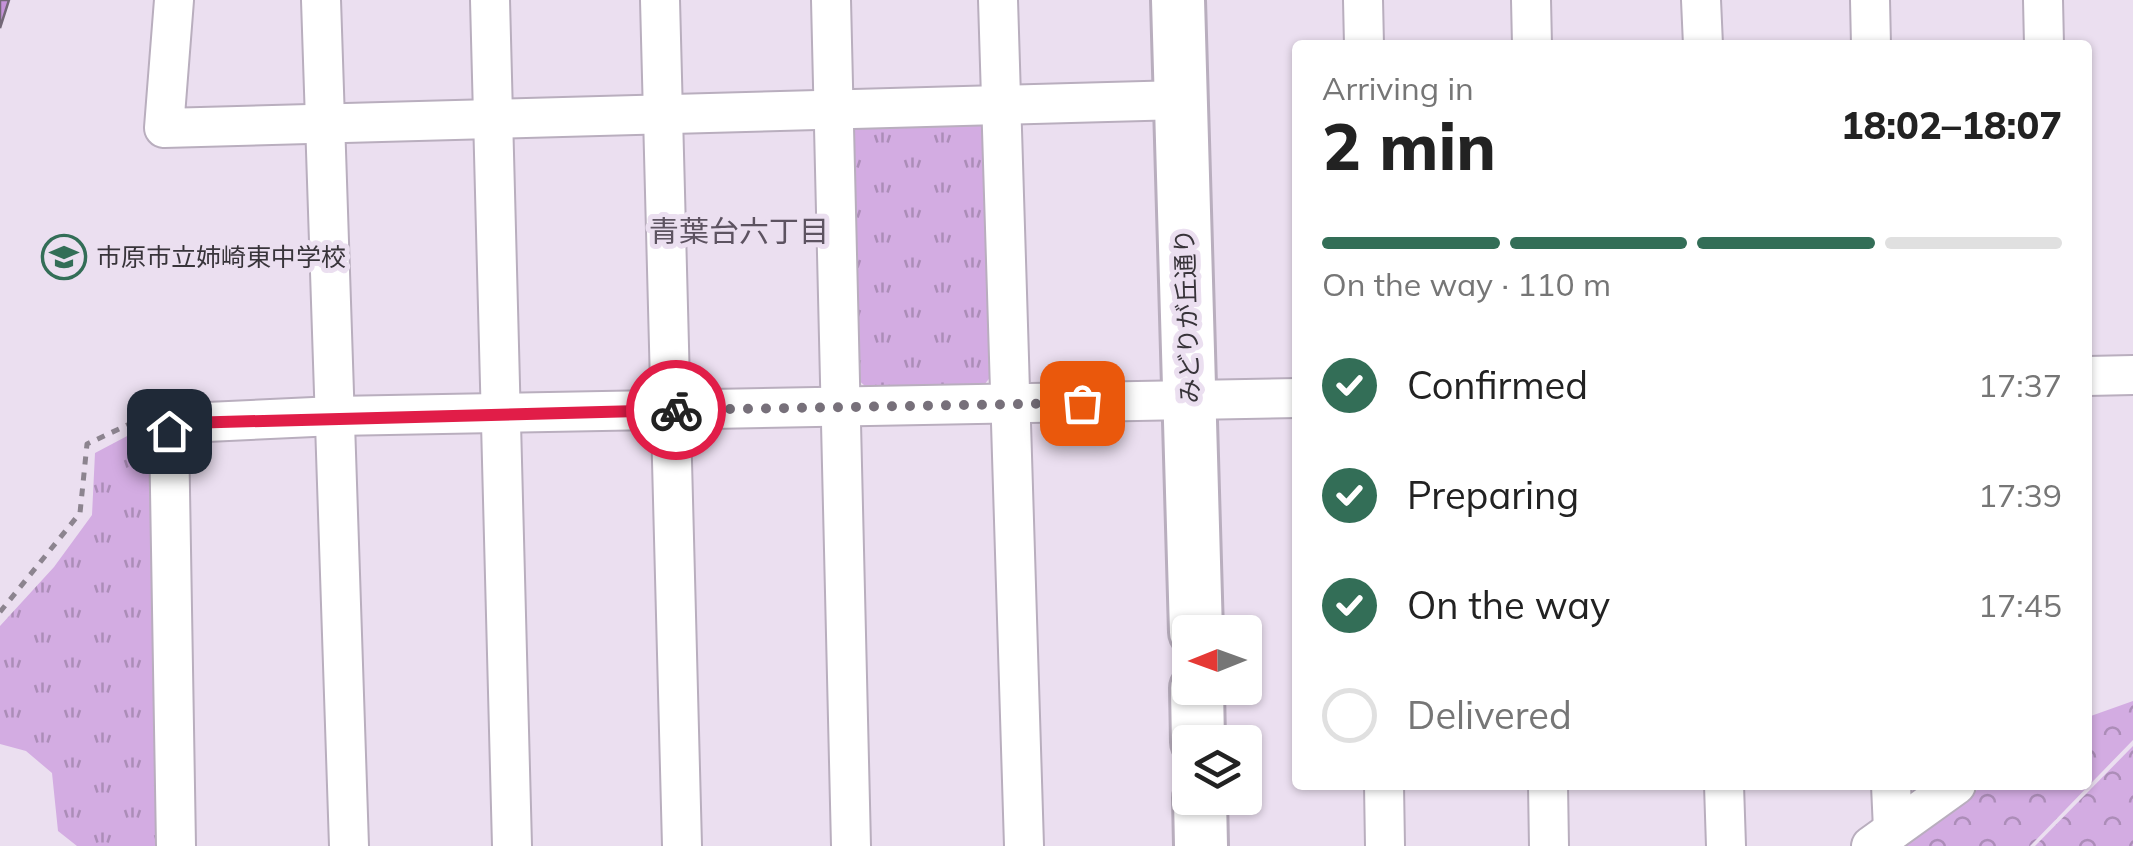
<!DOCTYPE html>
<meta charset="utf-8">
<style>
:root{--surface:#fff;--page:#f2f2f2;--text:#222;--muted:#767676;--line:#e0e0e0;--accent:#336e57}
body{margin:0;font-family:Mulish,"Noto Sans JP",sans-serif;background:var(--page);color:var(--text);height:100vh;display:flex;flex-direction:column;font-size:38px;white-space:nowrap}
*{box-sizing:border-box;margin:0}
p{font-size:32px;color:var(--muted)}
.icon{flex:none;width:55px;height:55px;fill:none;stroke:currentColor;stroke-width:2;stroke-linecap:round;stroke-linejoin:round}
.map{position:relative;flex:1;overflow:hidden}
.panel{position:absolute;left:1292px;top:40px;width:800px;height:750px;display:flex;flex-direction:column;background:var(--surface);border-radius:10px;box-shadow:0 2px 8px #0004}
.panel>*{flex:none}
.needle{width:65px;rotate:269deg}
.fabs{position:absolute;left:1172px;top:615px;display:grid;gap:20px}
.fabs a{display:grid;place-items:center;width:90px;height:90px;border-radius:10px;background:var(--surface);box-shadow:0 2px 8px #0004;font-size:50px}
.pin{position:absolute;display:grid;place-items:center;width:85px;height:85px;color:#fff;margin:-42px;border-radius:20px;box-shadow:0 5px 15px #0006}
.courier{position:absolute;display:grid;place-items:center;width:100px;height:100px;margin:-50px;border:8px solid #e11d48;border-radius:50%;background:#fff;color:#222;box-shadow:0 2px 12px #0007}
.overview em{font-style:normal;font-weight:800}
.overview div{display:flex;flex-direction:column-reverse}
.overview{display:flex;align-items:center;justify-content:space-between;height:170px;padding:0 30px}
h1{font-size:65px;font-weight:800;line-height:75px}
.bar{display:grid;grid-template-columns:repeat(4,1fr);gap:15px 10px;align-content:center;height:120px;padding:0 30px}
.bar i{height:12px;border-radius:8px;background:var(--line)}
.bar .active{background:var(--accent)}
.bar p{grid-column:span 4}
ol{padding:0 30px;list-style:none}
li{display:flex;align-items:center;gap:30px;height:110px}
li p{margin-inline-start:auto}
li .icon{padding:10px;border-radius:50%;background:var(--accent);color:#fff;stroke-width:4}
li:last-child{color:var(--muted)}
li i{width:55px;height:55px;border:5px solid var(--line);border-radius:50%}
.map>svg:first-child{display:block}
.forest{fill:url(#forest-crowns)}
.park{fill:url(#park-tufts)}
.building{fill:#c592d9;stroke:#736877;stroke-width:2.5}
.lines{fill:none;stroke-linecap:round;stroke-linejoin:round}
.street-casing{stroke:#b9aebe;stroke-width:42}
.secondary-casing{stroke:#b9aebe;stroke-width:58}
.path{stroke:#8c848f;stroke-width:5;stroke-dasharray:8 8;stroke-linecap:butt}
.street{stroke:#fff;stroke-width:38}
.secondary{stroke:#fff;stroke-width:52}
.done{stroke:#77707a;stroke-width:10;stroke-dasharray:0 18}
.route{stroke:#e11d48;stroke-width:12}
.labels{text-anchor:middle;stroke-width:10;stroke-linejoin:round;paint-order:stroke}
.poi-label{font-size:25px;fill:#38343a;stroke:#ebdff0;text-anchor:start}
.street-label{font-size:25px;fill:#38343a;stroke:#ebdff0}
.quarter-label{font-size:30px;fill:#5d5361;stroke:#ebdff0}
</style>
<div class="map">
<svg width="2133" height="846" viewBox="0 0 2133 846">
<defs>
<pattern id="forest-crowns" width="20" height="18" patternUnits="userSpaceOnUse" patternTransform="scale(2.5)"><rect width="20" height="18" fill="#d3ace2"/><path d="M2 6a3 3 0 1 1 6 0M12 15a3 3 0 1 1 6 0" fill="none" stroke="#ac8db8"/></pattern>
<pattern id="park-tufts" width="24" height="20" patternUnits="userSpaceOnUse" patternTransform="scale(2.5)"><rect width="24" height="20" fill="#d3ace2"/><path d="M3 7l-1-3M5 7V3M7 7l1-3M15 17l-1-3M17 17v-4M19 17l1-3" fill="none" stroke="#ac8db8"/></pattern>
</defs>
<rect width="100%" height="100%" fill="#ebdff0"/>
<!-- forest -->
<g class="forest">
<path d="M 2133,701 L 2133,740 L 2030,846 L 1899,846 L 1984,785 L 2088,785 L 2088,717 Z"/>
<path d="M 2133,746 L 2133,846 L 2035,846 Z"/>
</g>
<!-- park -->
<g class="park">
<path d="M 979,120 L 989,129 L 992,375 L 984,385 L 865,386 L 855,377 L 847,133 L 857,122 Z"/>
<path d="M 148,425 L 160,846 L 77,846 L 58,831 L 52,773 L 26,751 L 0,744 L 0,626 L 54,567 L 92,515 L 95,453 Z"/>
</g>
<!-- building -->
<path class="building" d="M 0,0 L 9,0 L 0,28 Z"/>
<g class="lines">
<defs>
<g id="street">
<path d="M 174,0 L 164,128 L 1181,100"/>
<path d="M 321,0 L 349,846"/>
<path d="M 490,0 L 512,846"/>
<path d="M 660,0 L 682,846"/>
<path d="M 831,0 L 851,846"/>
<path d="M 998,0 L 1024,846"/>
<path d="M 1363,0 L 1364,45"/>
<path d="M 1531,0 L 1532,45"/>
<path d="M 1701,0 L 1703,45"/>
<path d="M 1870,0 L 1871,45"/>
<path d="M 2043,0 L 2044,45"/>
<path d="M 2088,376 L 2133,375"/>
<path d="M 1384,785 L 1385,846"/>
<path d="M 1548,785 L 1549,846"/>
<path d="M 1724,785 L 1726,846"/>
<path d="M 1891,785 L 1893,830"/>
<path d="M 176,846 L 169,431 L 185,423 L 335,416 L 1298,398"/>
<path d="M 1871,846 L 1956,785"/>
</g>
<g id="secondary">
<path d="M 1178,0 L 1196,632"/>
<path d="M 1197,688 L 1198,742"/>
<path d="M 1200,798 L 1201,846"/>
</g>
</defs>
<!-- street casing -->
<use href="#street" class="street-casing"/>
<!-- secondary casing -->
<use href="#secondary" class="secondary-casing"/>
<!-- path -->
<path class="path" d="M 0,612 L 80,513 L 87,444 L 136,421"/>
<!-- street -->
<use href="#street" class="street"/>
<!-- secondary -->
<use href="#secondary" class="secondary"/>
</g>
<g class="lines">
<!-- done -->
<path class="done" d="M 676,410 L 1082,403"/>
<!-- route -->
<path class="route" d="M 169,431 L 185,423 L 676,410"/>
</g>
<!-- icons -->
<defs>
<symbol id="school-ring" viewBox="-11 -11 22 22"><circle r="9.5" fill="#ebdff0" stroke="#336e57" stroke-width="1.5"/><path d="M0-5L7-2L0 1L-7-2ZM-4 1L0 2.5L4 1V4Q0 6-4 4Z" fill="#336e57"/></symbol>
</defs>
<g fill-rule="evenodd">
<use href="#school-ring" x="39" y="232" width="50" height="50"/>
</g>
<g class="labels">
<!-- poi labels -->
<g class="poi-label">
<text x="96" y="266">市原市立姉崎東中学校</text>
</g>
<!-- street labels -->
<g class="street-label">
<text transform="translate(1187 316) rotate(-92)" y="9">みどりが丘通り</text>
</g>
<!-- quarter labels -->
<g class="quarter-label">
<text x="739" y="242">青葉台六丁目</text>
</g>
</g>
</svg>
<div class="fabs">
<a><svg class="needle" viewBox="-14 -14 28 28"><path d="M0-13l5 13h-10z" fill="#e53935"/><path d="M0 13l5-13h-10z" fill="#767676"/></svg></a>
<a><svg class="icon" aria-label="layers" viewBox="0 0 24 24"><path d="M12 4l9 5-9 5-9-5zM3 14l9 5 9-5"/></svg></a>
</div>
<div class="pin" style="left:1082px;top:403px;background:#ea580c"><svg class="icon" aria-label="bag" viewBox="0 0 24 24"><path d="M5 8h14l-1 12H6zM9 8a3 3 0 0 1 6 0"/></svg></div>
<div class="pin" style="left:169px;top:431px;background:#1f2937"><svg class="icon" aria-label="home" viewBox="0 0 24 24"><path d="M3 11l9-7 9 7M6 9v11h12V9"/></svg></div>
<div class="courier" style="left:676px;top:410px"><svg class="icon" aria-label="bike" viewBox="0 0 24 24"><circle cx="6" cy="16" r="4"/><circle cx="18" cy="16" r="4"/><path d="M6 16l4-8h5l3 8M10 8l3 8H6M13 5h3"/></svg></div>
<section class="panel">
<div class="overview"><div><h1>2 min</h1><p>Arriving in</p></div><em>18:02–18:07</em></div>
<div class="bar"><i class="active"></i><i class="active"></i><i class="active"></i><i></i><p>On the way · 110 m</p></div>
<ol>
<li><svg class="icon" aria-label="check" viewBox="0 0 24 24"><path d="M5 12l5 5 9-10"/></svg>Confirmed<p>17:37</p></li>
<li><svg class="icon" aria-label="check" viewBox="0 0 24 24"><path d="M5 12l5 5 9-10"/></svg>Preparing<p>17:39</p></li>
<li><svg class="icon" aria-label="check" viewBox="0 0 24 24"><path d="M5 12l5 5 9-10"/></svg>On the way<p>17:45</p></li>
<li><i></i>Delivered</li>
</ol>
</section>
</div>
